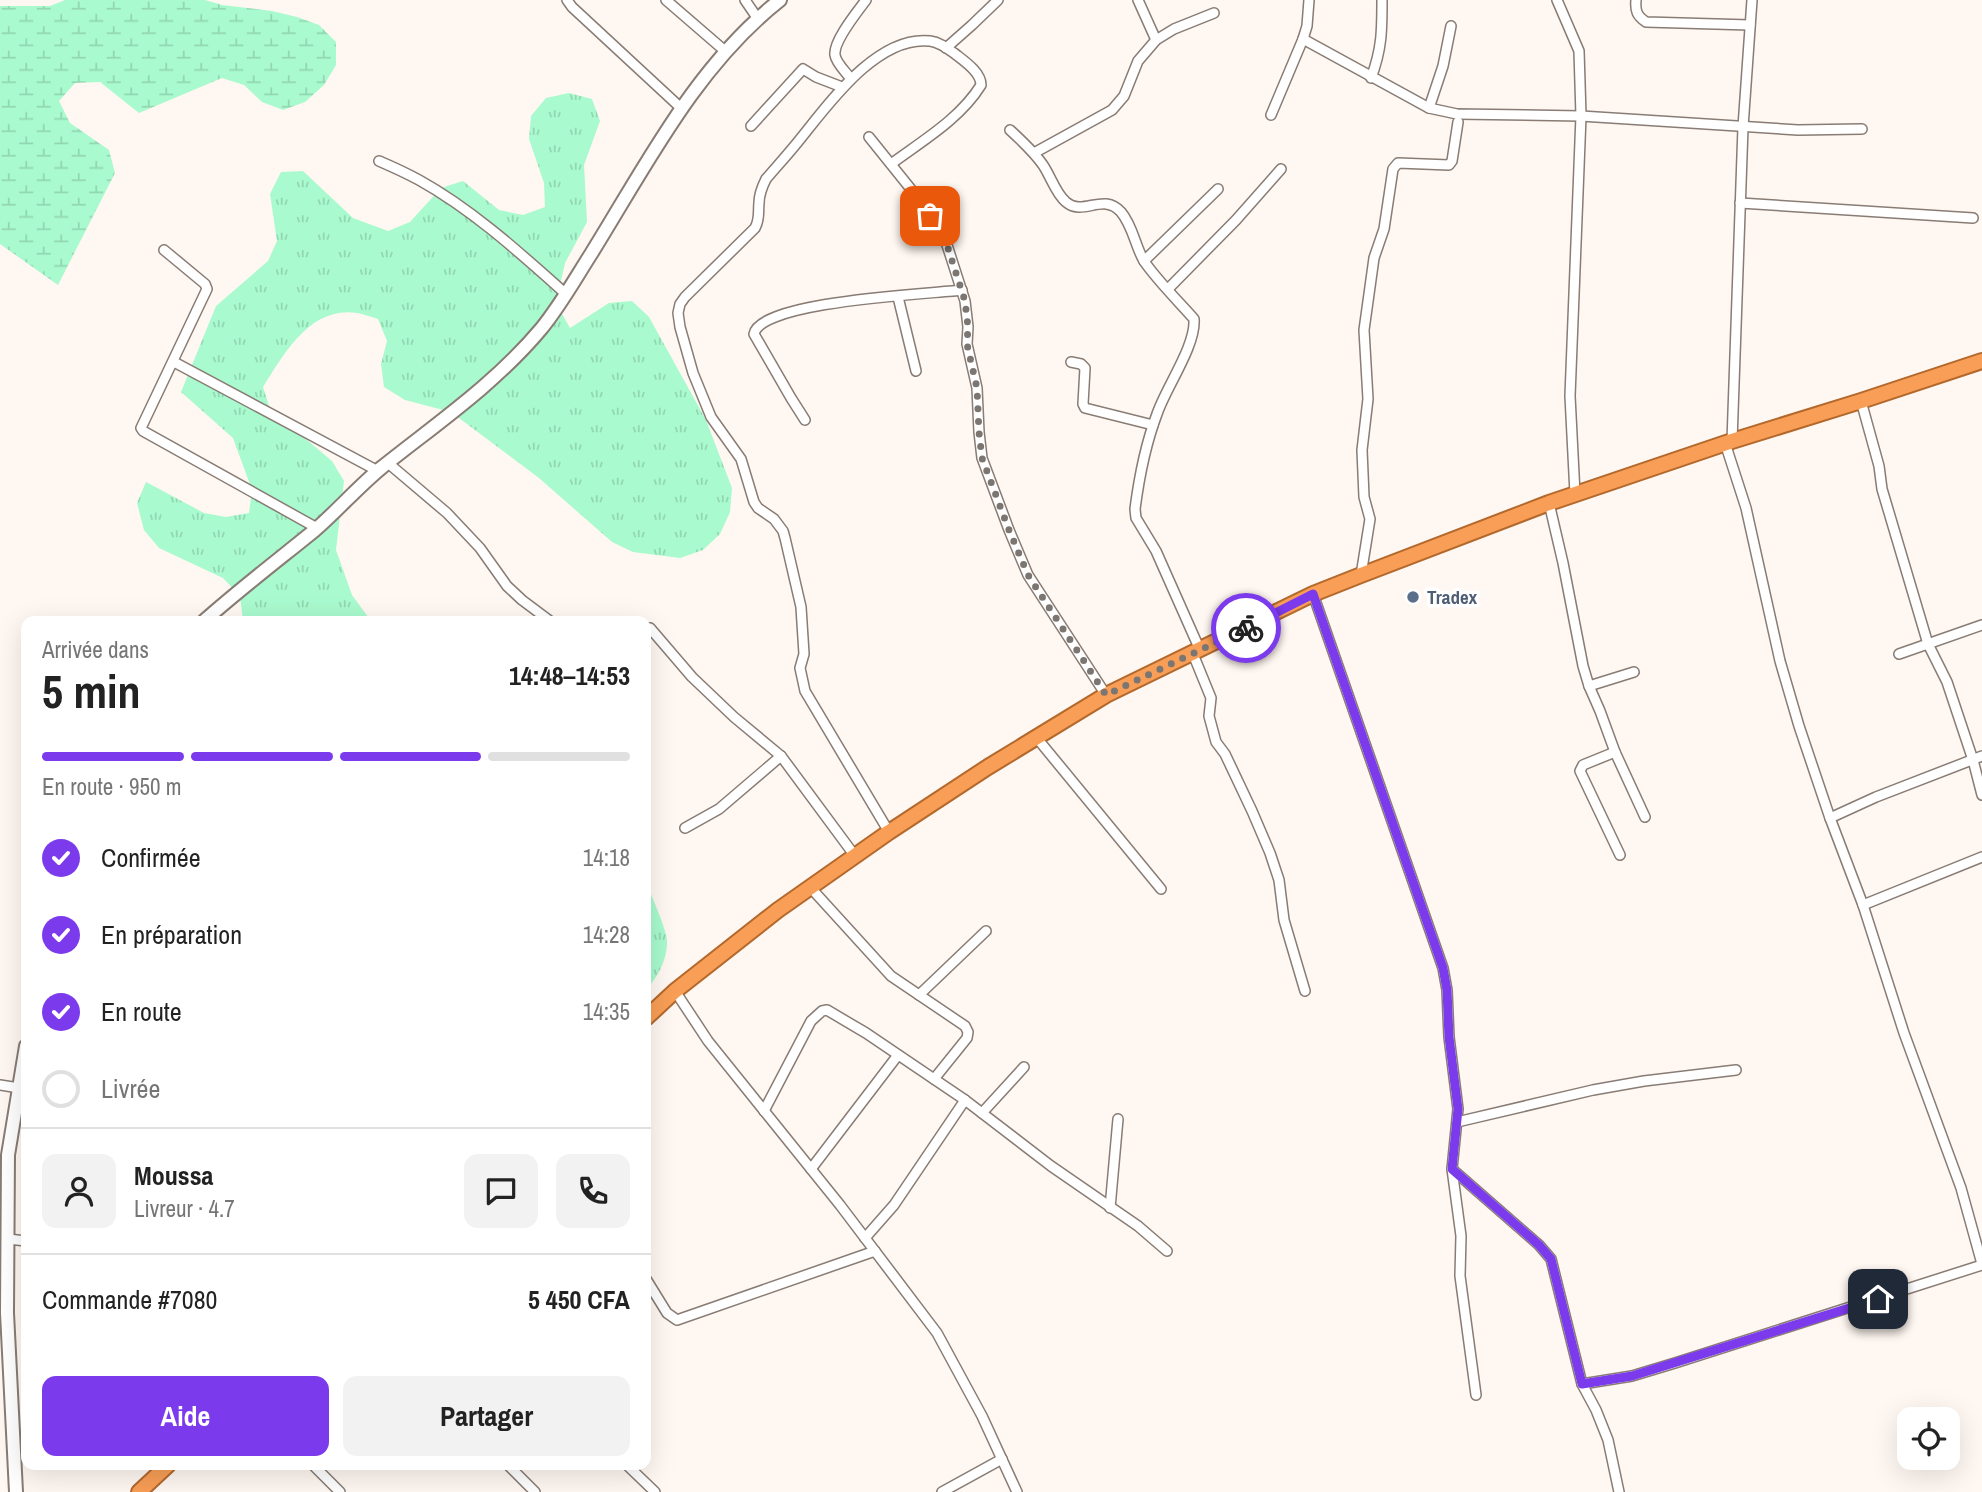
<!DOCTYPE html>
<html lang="fr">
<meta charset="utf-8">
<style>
:root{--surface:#fff;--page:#f2f2f2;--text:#222;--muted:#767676;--line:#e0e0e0;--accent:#7c3aed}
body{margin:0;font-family:"Archivo Narrow",sans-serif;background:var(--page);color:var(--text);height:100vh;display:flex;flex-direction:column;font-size:26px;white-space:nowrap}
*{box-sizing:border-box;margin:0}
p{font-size:23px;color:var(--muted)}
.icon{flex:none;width:38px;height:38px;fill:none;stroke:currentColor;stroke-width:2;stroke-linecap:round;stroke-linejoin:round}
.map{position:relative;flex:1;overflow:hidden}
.drawer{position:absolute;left:21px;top:616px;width:630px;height:854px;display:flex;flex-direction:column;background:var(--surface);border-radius:14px;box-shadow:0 7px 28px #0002}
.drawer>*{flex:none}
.tools{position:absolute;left:1897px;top:1407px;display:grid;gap:14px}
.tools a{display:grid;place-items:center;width:63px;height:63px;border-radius:14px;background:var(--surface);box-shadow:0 7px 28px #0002;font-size:35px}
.pin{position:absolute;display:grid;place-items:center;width:60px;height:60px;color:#fff;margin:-30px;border-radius:14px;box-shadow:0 4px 10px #0006}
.courier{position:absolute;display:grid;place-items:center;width:70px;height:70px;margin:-35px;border:5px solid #7c3aed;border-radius:50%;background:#fff;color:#222;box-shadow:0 2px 9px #0007}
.head em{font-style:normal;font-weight:700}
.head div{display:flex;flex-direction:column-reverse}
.head{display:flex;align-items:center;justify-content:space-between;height:119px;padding:0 21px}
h1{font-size:46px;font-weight:700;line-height:52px}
.bar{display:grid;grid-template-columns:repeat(4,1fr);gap:10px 7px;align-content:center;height:84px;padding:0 21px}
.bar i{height:9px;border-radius:5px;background:var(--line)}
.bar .on{background:var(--accent)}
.bar p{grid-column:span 4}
.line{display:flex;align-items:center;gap:18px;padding:0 21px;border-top:2px solid var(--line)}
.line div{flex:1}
.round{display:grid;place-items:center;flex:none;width:74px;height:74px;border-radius:14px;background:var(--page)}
ol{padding:0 21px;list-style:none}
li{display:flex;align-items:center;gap:21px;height:77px}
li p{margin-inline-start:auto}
li .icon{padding:7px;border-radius:50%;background:var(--accent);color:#fff;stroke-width:4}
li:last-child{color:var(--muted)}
li i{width:38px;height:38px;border:4px solid var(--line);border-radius:50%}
.button{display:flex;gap:14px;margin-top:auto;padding:14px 21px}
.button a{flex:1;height:80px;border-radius:14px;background:var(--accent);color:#fff;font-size:28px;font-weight:700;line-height:80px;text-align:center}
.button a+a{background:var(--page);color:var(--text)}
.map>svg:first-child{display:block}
.grass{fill:url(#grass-tufts)}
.wetland{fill:url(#wetland-marsh)}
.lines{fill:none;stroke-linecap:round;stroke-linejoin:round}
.minor-casing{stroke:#887c74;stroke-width:12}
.secondary-casing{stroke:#887c74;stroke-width:16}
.trunk-casing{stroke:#b3682c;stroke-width:18}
.minor{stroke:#fff;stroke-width:9}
.secondary{stroke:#fff;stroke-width:12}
.trunk{stroke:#f89e56;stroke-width:14}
.done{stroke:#7c7672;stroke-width:7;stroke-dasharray:0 12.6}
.route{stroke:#7c3aed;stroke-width:9}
.service-dot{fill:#5c6f8a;stroke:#fff;stroke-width:2.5}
.labels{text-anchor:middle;stroke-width:7;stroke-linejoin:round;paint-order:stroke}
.service-label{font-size:19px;font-weight:bold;fill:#4e5e75;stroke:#fff;text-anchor:start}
</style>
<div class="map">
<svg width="1982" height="1492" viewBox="0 0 1982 1492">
<defs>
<pattern id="grass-tufts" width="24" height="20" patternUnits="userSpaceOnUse" patternTransform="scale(1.75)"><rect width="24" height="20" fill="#a9face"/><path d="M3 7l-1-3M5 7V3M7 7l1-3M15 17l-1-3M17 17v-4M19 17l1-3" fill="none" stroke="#92d7b1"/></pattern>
<pattern id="wetland-marsh" width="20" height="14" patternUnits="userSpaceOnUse" patternTransform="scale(1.75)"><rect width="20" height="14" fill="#a9face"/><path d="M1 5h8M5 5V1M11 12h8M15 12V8" fill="none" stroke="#92d7b1"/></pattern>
</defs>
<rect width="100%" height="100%" fill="#fff7f1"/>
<!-- grass -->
<g class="grass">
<path d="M 569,93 L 592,99 L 600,121 L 584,165 L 587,222 L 565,263 L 556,303 L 570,328 L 609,303 L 632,301 L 649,317 L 706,420 L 732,488 L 730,512 L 720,534 L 703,550 L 680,558 L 633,552 L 612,542 L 539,478 L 451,412 L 405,400 L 384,387 L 381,364 L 387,341 L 378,319 C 371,317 364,314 357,313 C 310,306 284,354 263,387 L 270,409 L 332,461 L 344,481 L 336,550 L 352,595 L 371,621 L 243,621 L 240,596 L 223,578 L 159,548 L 144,530 L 137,503 L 146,482 L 204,513 L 226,517 L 249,513 L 252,490 L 233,438 L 181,392 L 216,306 L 268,261 L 277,241 L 270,194 L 281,172 L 303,171 L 353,218 L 388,231 L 410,222 L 441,188 L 463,181 L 499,210 L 523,215 L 545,207 L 544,183 L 529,139 L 531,116 L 546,98 Z"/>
<path d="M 646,882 C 651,895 666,928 667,940 C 668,958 658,977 646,990 Z"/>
</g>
<!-- wetland -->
<path class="wetland" d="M 65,0 L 205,0 L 222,5 L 272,11 L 297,17 L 319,25 L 336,42 L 336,65 L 324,85 L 305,102 L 283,110 L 262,102 L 244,85 L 222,78 L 139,113 L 100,82 L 75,83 L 59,101 L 70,123 L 109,150 L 115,173 L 58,285 L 0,244 L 0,6 L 50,6 Z"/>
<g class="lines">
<defs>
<g id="minor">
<path d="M 567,0 L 572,7 L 681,108"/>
<path d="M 666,0 L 725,51"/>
<path d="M 745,0 L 758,19"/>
<path d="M 1138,0 L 1156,40"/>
<path d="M 1557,0 L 1579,51 L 1581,116 L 1570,396 L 1575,494"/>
<path d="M 1636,0 C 1635,11 1637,16 1646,22 L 1750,25"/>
<path d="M 1303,39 L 1429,108 L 1457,114 L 1581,116 L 1798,130 L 1862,129"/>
<path d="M 946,48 L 972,25 L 998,0"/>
<path d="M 1371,78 C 1382,49 1382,30 1382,0"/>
<path d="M 851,79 C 846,72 836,63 835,55 C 833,41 858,11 866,0"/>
<path d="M 1429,108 L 1443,66 L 1451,26"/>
<path d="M 1271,115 L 1303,39 L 1307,26 L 1309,0"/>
<path d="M 751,126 L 803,69 L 816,77 L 842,87"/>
<path d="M 1010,130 C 1022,141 1034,152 1043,165 C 1051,177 1056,194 1066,202 C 1083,217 1103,192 1121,212 C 1133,226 1135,246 1144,261 C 1156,279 1179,302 1194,319 C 1196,346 1166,387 1157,414 C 1146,443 1139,478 1135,509 L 1136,518 L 1156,551 L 1200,650"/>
<path d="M 869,137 L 910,188 L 940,231 L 947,245 L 965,301 L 968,327 L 967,344 L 977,388 L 979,432 L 982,458 L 1009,530 L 1028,575 L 1106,695"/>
<path d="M 1034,153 L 1112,110 L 1124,96 L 1138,61 L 1156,40 L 1174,29 L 1214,13"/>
<path d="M 379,161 C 393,167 406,173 419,180 C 473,210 520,253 566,294"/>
<path d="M 1740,203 L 1973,218"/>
<path d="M 164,250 L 205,284 L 207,289 L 141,428 L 143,431 L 317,528"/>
<path d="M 1144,261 L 1218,189"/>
<path d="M 1168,289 L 1236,220 L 1281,169"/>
<path d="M 898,297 L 916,371"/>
<path d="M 174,362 L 378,471"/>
<path d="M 1071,362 L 1081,364 L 1085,368 L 1083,404 L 1085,408 L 1153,425"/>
<path d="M 1861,401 L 1879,466 L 1882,489 L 1928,644 L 1947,682 L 1973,760 L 1982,795"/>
<path d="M 805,420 L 791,398 L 754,334 C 760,301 929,294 962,290"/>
<path d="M 1732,441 L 1743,127 L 1752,0"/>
<path d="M 1725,443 L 1746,508 L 1780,661 L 1799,726 L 1830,818 L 1863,905 L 1904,1033 L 1961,1188 L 1982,1264"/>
<path d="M 388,463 L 447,513 L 480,548 L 507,586 L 522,600 L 550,621"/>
<path d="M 1549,503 L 1563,563 L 1583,666 L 1589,686 L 1600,711 L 1615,752 L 1645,817"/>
<path d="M 1361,575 L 1370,519 L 1364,497 L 1362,450 L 1368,399 L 1364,330 L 1374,258 L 1384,229 L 1393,169 L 1398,163 L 1449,165 L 1452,161 L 1458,122"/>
<path d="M 1313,594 L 1443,968 L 1447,990 L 1449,1037 L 1458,1109 L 1452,1169 L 1461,1236 L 1460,1276 L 1476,1395"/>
<path d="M 650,628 L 692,677 L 734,717 L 781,756 L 855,856"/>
<path d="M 1193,654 L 1211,698 L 1209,716 L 1216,742 L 1225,754 L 1252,811 L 1270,853 L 1279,880 L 1284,920 L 1305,991"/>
<path d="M 1899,654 L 1982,625"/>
<path d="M 1589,686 L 1634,672"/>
<path d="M 1036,737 L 1161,889"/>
<path d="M 1615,752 L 1583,765 L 1580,771 L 1620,855"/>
<path d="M 1830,818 L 1876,797 L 1982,756"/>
<path d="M 685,828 L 719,809 L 781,756"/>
<path d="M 889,832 L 805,691 L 800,668 L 804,654 L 801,607 L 785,538 L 783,531 L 774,519 L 758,508 L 754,502 L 741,459 L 711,417 L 693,373 L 680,327 L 678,313 L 680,304 L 685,297 L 755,228 C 760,219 758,213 759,203 C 759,195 762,187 766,179 C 778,165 790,152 801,138 C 830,102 878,35 930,41 C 939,42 947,48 954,53 C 964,61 981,72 981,85 C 960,119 922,141 891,164"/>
<path d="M 810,887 L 891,976 L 965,1026 L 968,1032 L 967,1038 L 934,1079"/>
<path d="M 1863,905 L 1982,857"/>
<path d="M 675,991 L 708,1041 L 840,1205 L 937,1333 L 982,1416 L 1017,1492"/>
<path d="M 919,995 L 986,931"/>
<path d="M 0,1085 L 19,1088"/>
<path d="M 764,1111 L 811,1021 L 822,1011 L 827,1010 L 866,1033 L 965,1100 L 1051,1166 L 1138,1226 L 1167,1251"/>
<path d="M 982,1113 L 1024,1067"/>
<path d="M 1457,1122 L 1593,1090 L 1644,1081 L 1736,1070"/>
<path d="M 811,1169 L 898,1055"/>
<path d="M 1452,1169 L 1539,1245 L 1551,1259 L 1582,1384 L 1596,1410 L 1608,1440 L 1619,1492"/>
<path d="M 1110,1208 L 1118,1119"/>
<path d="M 865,1238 L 894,1205 L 965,1100"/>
<path d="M 8,1239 L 26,1241"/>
<path d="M 646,1279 L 667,1313 L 677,1320 L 875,1251"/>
<path d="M 1582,1384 L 1632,1376 L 1675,1363 L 1982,1265"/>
<path d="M 313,1465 L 340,1492"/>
<path d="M 508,1465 L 535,1492"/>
<path d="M 627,1465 L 655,1492"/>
<path d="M 942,1492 L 1002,1459"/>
</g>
<g id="secondary">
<path d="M 204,621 C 240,589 278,560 315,530 C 338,510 358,487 381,468 C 436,424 495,384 541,329 C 560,306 575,279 591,254 C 647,164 696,66 780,0"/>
<path d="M 16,1492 L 7,1313 L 8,1155 L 26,1046"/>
</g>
<g id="trunk">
<path d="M 646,1018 L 675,991 L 778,910 L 889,832 L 988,767 L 1106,695 L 1313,594 L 1361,575 L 1549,503 L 1732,441 L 1861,401 L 1982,361"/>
<path d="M 139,1492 L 168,1465"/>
</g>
</defs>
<!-- minor casing -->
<use href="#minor" class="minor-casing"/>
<!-- secondary casing -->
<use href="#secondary" class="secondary-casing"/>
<!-- trunk casing -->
<use href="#trunk" class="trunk-casing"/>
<!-- minor -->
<use href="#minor" class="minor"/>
<!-- secondary -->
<use href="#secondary" class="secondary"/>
<!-- trunk -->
<use href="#trunk" class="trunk"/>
</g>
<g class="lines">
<!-- done -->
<path class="done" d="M 930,216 L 947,245 L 965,301 L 968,327 L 967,344 L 977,388 L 979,432 L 982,458 L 1009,530 L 1028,575 L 1106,695 L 1246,628"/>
<!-- route -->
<path class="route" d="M 1246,628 L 1313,594 L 1443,968 L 1447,990 L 1449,1037 L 1458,1109 L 1452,1169 L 1539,1245 L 1551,1259 L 1582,1384 L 1632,1376 L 1878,1299"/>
</g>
<!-- markers -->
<circle class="service-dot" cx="1413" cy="597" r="7"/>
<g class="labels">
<!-- service labels -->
<g class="service-label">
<text x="1427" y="604">Tradex</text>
</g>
</g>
</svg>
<div class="tools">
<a><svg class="icon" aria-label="locate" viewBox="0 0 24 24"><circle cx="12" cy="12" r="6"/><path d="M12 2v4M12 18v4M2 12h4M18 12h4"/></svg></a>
</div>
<div class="pin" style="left:930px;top:216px;background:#ea580c"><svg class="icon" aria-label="bag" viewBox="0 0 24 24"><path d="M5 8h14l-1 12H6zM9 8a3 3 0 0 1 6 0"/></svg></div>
<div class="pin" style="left:1878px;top:1299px;background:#1f2937"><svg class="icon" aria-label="home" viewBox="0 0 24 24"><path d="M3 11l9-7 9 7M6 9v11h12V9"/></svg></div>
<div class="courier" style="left:1246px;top:628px"><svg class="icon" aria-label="bike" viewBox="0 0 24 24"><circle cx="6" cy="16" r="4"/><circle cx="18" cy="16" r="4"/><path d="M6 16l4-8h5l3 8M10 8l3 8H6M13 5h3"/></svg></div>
<section class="drawer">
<div class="head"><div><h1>5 min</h1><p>Arrivée dans</p></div><em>14:48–14:53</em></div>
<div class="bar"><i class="on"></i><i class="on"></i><i class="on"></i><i></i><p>En route · 950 m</p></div>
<ol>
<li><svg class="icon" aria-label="check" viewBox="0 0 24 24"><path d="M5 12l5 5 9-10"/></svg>Confirmée<p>14:18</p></li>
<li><svg class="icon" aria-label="check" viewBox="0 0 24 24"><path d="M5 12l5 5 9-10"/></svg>En préparation<p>14:28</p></li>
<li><svg class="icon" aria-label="check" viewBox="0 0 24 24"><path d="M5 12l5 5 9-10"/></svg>En route<p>14:35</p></li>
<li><i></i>Livrée</li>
</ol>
<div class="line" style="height:126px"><a class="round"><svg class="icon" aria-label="person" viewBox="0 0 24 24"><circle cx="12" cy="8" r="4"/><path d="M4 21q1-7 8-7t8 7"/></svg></a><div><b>Moussa</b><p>Livreur · 4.7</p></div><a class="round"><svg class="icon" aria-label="chat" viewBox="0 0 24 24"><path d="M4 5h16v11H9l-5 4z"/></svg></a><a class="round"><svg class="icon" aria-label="phone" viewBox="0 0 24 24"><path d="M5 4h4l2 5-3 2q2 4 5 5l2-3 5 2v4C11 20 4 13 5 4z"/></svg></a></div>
<div class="line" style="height:91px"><div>Commande #7080</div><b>5 450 CFA</b></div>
<div class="button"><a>Aide</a><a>Partager</a></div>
</section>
</div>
